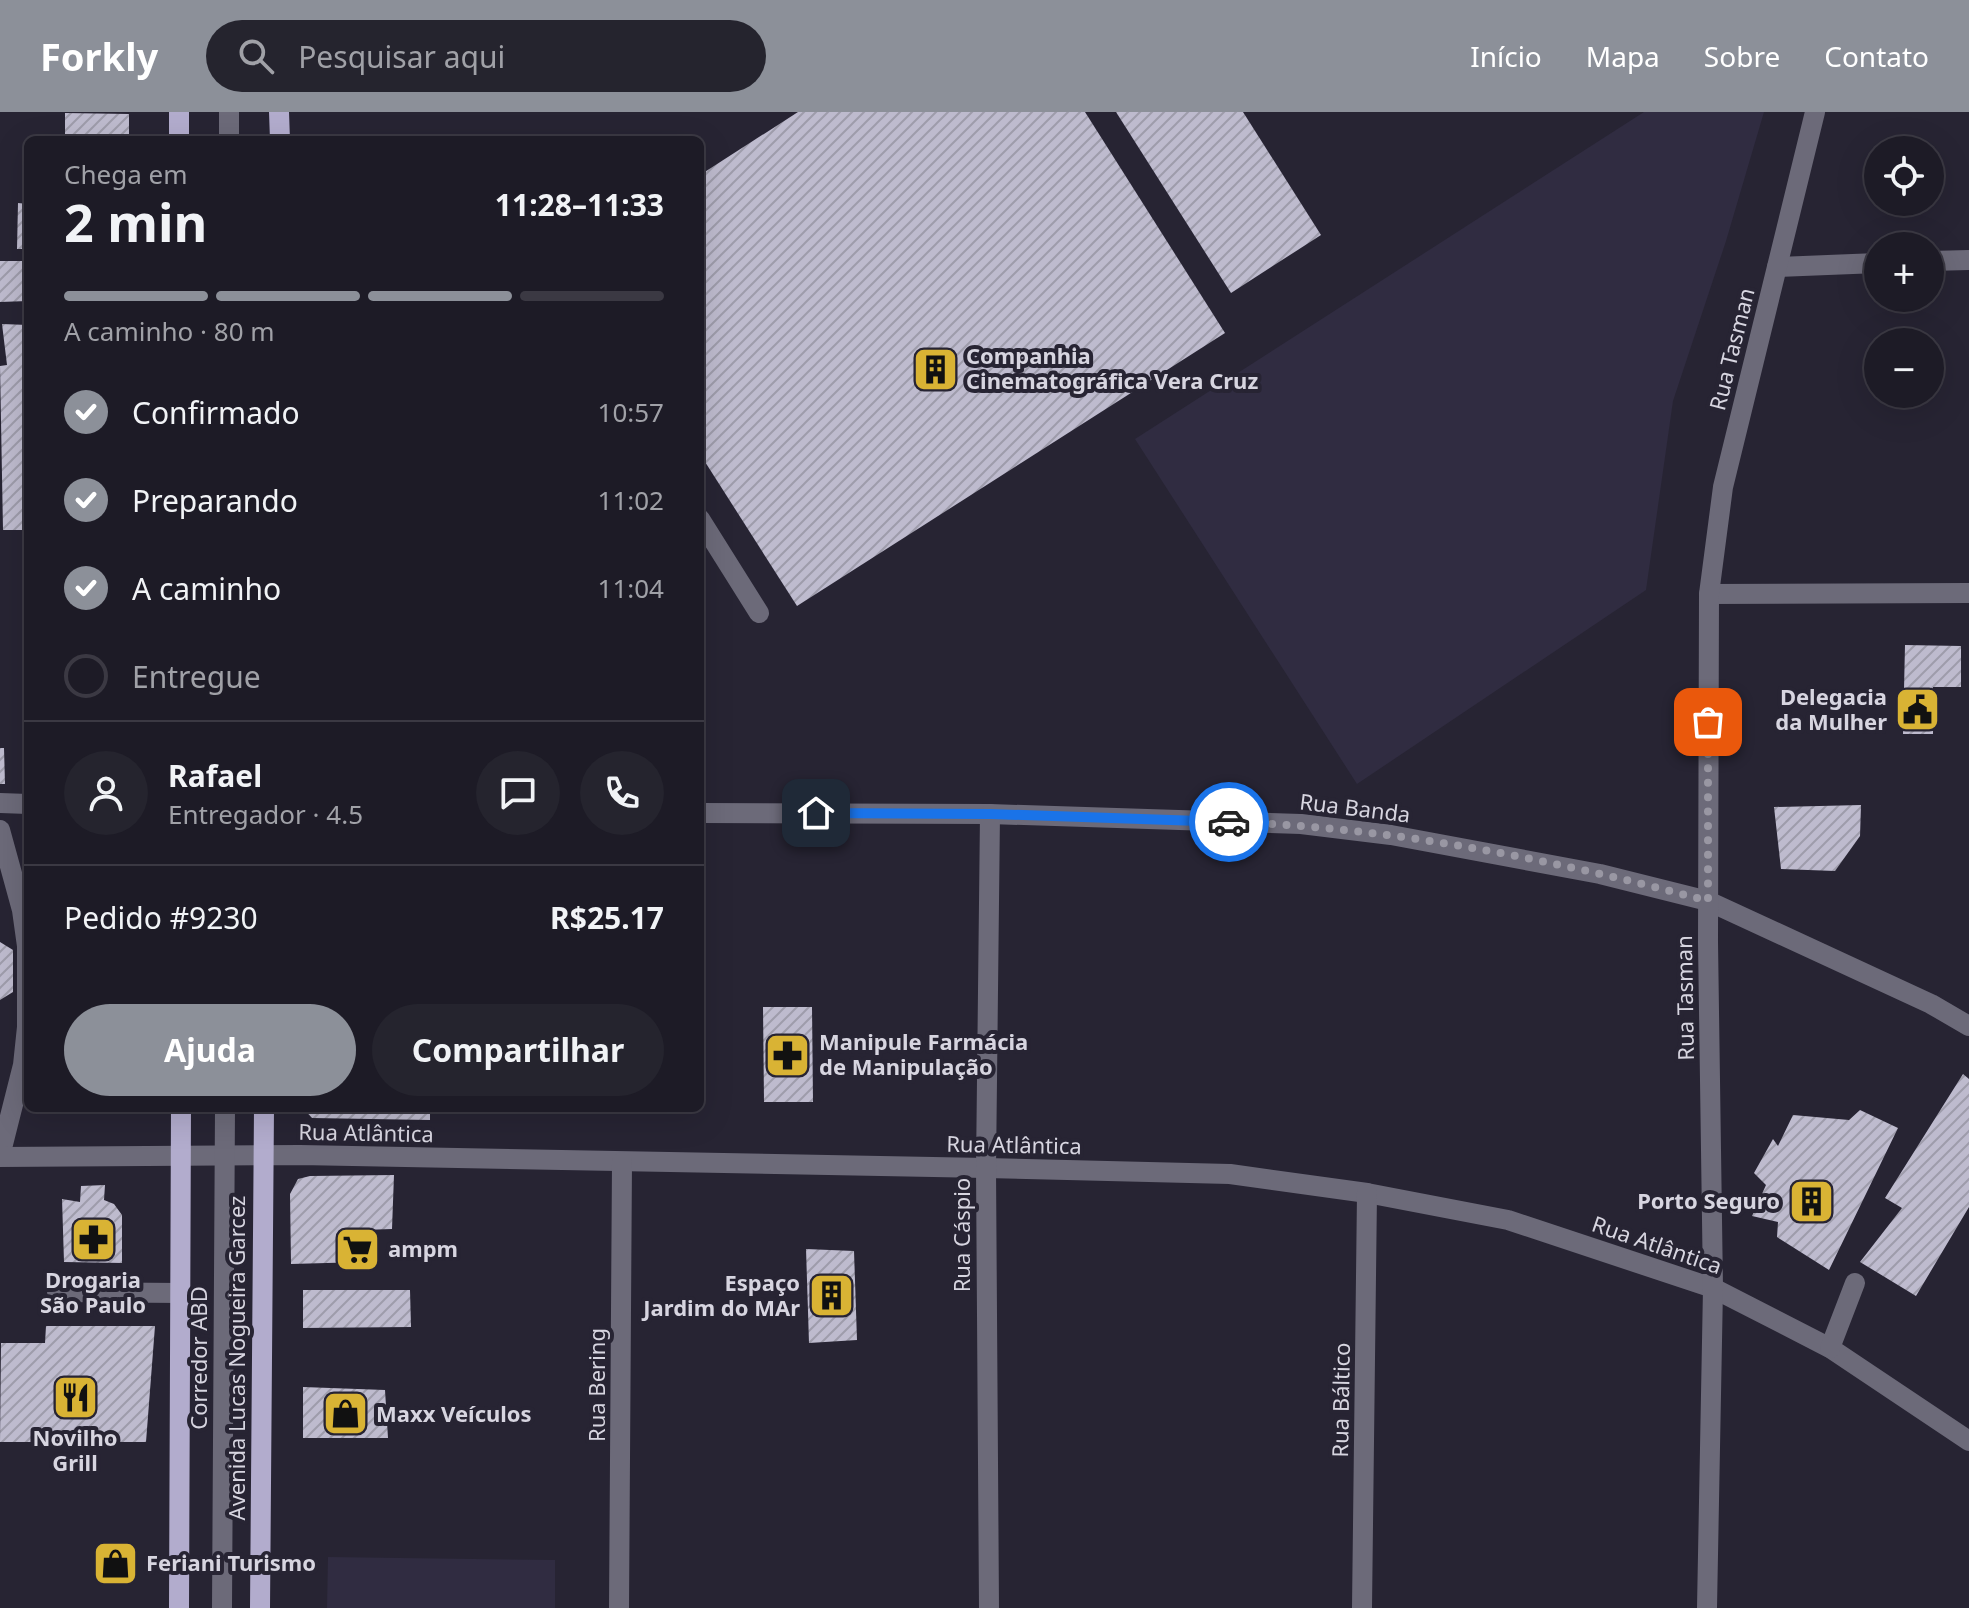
<!DOCTYPE html>
<html lang="pt">
<meta charset="utf-8">
<style>
:root{--surface:#1d1b26;--page:#25242e;--text:#f1f3f6;--muted:#a0a1a7;--line:#3b3943;--accent:#8c9099}
body{margin:0;font-family:"Noto Sans",sans-serif;background:var(--page);color:var(--text);height:100vh;display:flex;flex-direction:column;font-size:30px;white-space:nowrap}
*{box-sizing:border-box;margin:0}
p{font-size:26px;color:var(--muted)}
.icon{flex:none;width:44px;height:44px;fill:none;stroke:currentColor;stroke-width:2;stroke-linecap:round;stroke-linejoin:round}
.map{position:relative;flex:1;overflow:hidden}
.details{position:absolute;left:24px;top:24px;width:680px;height:976px;display:flex;flex-direction:column;background:var(--surface);border-radius:12px;box-shadow:0 8px 32px #0002,0 0 0 2px var(--line)}
.details>*{flex:none}
.tools{position:absolute;left:1864px;top:24px;display:grid;gap:16px}
.tools a{display:grid;place-items:center;width:80px;height:80px;border-radius:50%;background:var(--surface);box-shadow:0 8px 32px #0002,0 0 0 2px var(--line);font-size:40px}
.pin{position:absolute;display:grid;place-items:center;width:68px;height:68px;color:#fff;margin:-34px;border-radius:16px;box-shadow:0 4px 12px #0006}
.courier{position:absolute;display:grid;place-items:center;width:80px;height:80px;margin:-40px;border:6px solid #1a73e8;border-radius:50%;background:#fff;color:#222;box-shadow:0 2px 10px #0007}
.summary em{font-style:normal;font-weight:700}
.summary div{display:flex;flex-direction:column-reverse}
.summary{display:flex;align-items:center;justify-content:space-between;height:136px;padding:0 40px}
h1{font-size:52px;font-weight:700;line-height:60px}
.bar{display:grid;grid-template-columns:repeat(4,1fr);gap:12px 8px;align-content:center;height:96px;padding:0 40px}
.bar i{height:10px;border-radius:6px;background:var(--line)}
.bar .selected{background:var(--accent)}
.bar p{grid-column:span 4}
.line{display:flex;align-items:center;gap:20px;padding:0 40px;border-top:2px solid var(--line)}
.line div{flex:1}
.round{display:grid;place-items:center;flex:none;width:84px;height:84px;border-radius:42px;background:var(--page)}
ol{padding:0 40px;list-style:none}
li{display:flex;align-items:center;gap:24px;height:88px}
li p{margin-inline-start:auto}
li .icon{padding:8px;border-radius:50%;background:var(--accent);color:#fff;stroke-width:4}
li:last-child{color:var(--muted)}
li i{width:44px;height:44px;border:4px solid var(--line);border-radius:50%}
.cta{display:flex;gap:16px;margin-top:auto;padding:16px 40px}
.cta a{flex:1;height:92px;border-radius:48px;background:var(--accent);color:#fff;font-size:32px;font-weight:700;line-height:92px;text-align:center}
.cta a+a{background:var(--page);color:var(--text)}
header{display:flex;align-items:center;gap:48px;box-sizing:border-box;height:112px;padding:0 40px;background:var(--accent);color:#fff}
header strong{font-size:38px}
nav{display:flex;gap:44px;margin-inline-start:auto;font-size:28px}
.search{width:560px;height:72px;background:var(--page);display:flex;align-items:center;gap:20px;box-sizing:border-box;padding:0 28px;border-radius:44px;color:var(--muted);font-size:30px}
.map>svg:first-child{display:block}
.built{fill:#302c41}
.building{fill:url(#building-hatch)}
.lines{fill:none;stroke-linecap:round;stroke-linejoin:round}
.minor{stroke:#6c6a79;stroke-width:20}
.major{stroke:#b2accd;stroke-width:20}
.done{stroke:#9997a3;stroke-width:8;stroke-dasharray:0 14.4}
.route{stroke:#1a73e8;stroke-width:10}
.labels{text-anchor:middle;stroke-width:8;stroke-linejoin:round;paint-order:stroke}
.street-label{font-size:22px;fill:#d7d5e0;stroke:#272433}
.poi-label{font-size:22px;font-weight:bold;fill:#d7d5e0;stroke:#272433;text-anchor:start}
</style>
<header>
<strong>Forkly</strong>
<div class="search"><svg class="icon" aria-label="search" viewBox="0 0 24 24"><circle cx="10" cy="10" r="6"/><path d="M15 15l6 6"/></svg>Pesquisar aqui</div>
<nav><a>Início</a><a>Mapa</a><a>Sobre</a><a>Contato</a></nav>
</header>
<div class="map">
<svg width="1969" height="1496" viewBox="0 0 1969 1496">
<defs>
<pattern id="building-hatch" width="6" height="6" patternUnits="userSpaceOnUse" patternTransform="scale(2)"><rect width="6" height="6" fill="#bebbce"/><path d="M-1 1l2-2M0 6l6-6M5 7l2-2" fill="none" stroke="#9e9cab"/></pattern>
</defs>
<rect width="100%" height="100%" fill="#272433"/>
<!-- built -->
<g class="built">
<path d="M 1644,0 L 1764,0 L 1726,129 L 1673,289 L 1646,478 L 1357,672 L 1135,327 Z"/>
<path d="M 328,1445 L 555,1448 L 555,1496 L 327,1496 Z"/>
</g>
<!-- building -->
<g class="building">
<path d="M 798,0 L 1085,0 L 1225,221 L 797,494 L 700,342 L 700,63 Z"/>
<path d="M 1116,0 L 1243,0 L 1321,123 L 1231,181 Z"/>
<path d="M 65,1 L 129,2 L 129,28 L 65,28 Z"/>
<path d="M 18,91 L 28,92 L 28,137 L 17,137 Z"/>
<path d="M 0,149 L 28,149 L 28,189 L 0,190 Z"/>
<path d="M 2,212 L 28,213 L 28,418 L 3,418 L 0,254 L 7,253 Z"/>
<path d="M 1905,533 L 1961,534 L 1961,575 L 1933,575 L 1933,622 L 1903,622 Z"/>
<path d="M 0,636 L 4,636 L 5,672 L 0,672 Z"/>
<path d="M 1861,693 L 1860,724 L 1835,759 L 1781,757 L 1774,695 Z"/>
<path d="M 0,830 L 13,838 L 13,880 L 0,888 Z"/>
<path d="M 763,895 L 812,895 L 813,990 L 764,990 Z"/>
<path d="M 1963,962 L 1969,967 L 1969,1095 L 1916,1184 L 1860,1150 L 1902,1096 L 1885,1086 Z"/>
<path d="M 303,996 L 430,996 L 430,1008 L 312,1006 Z"/>
<path d="M 1860,998 L 1898,1016 L 1829,1158 L 1777,1125 L 1778,1110 L 1752,1104 L 1766,1073 L 1754,1061 L 1773,1027 L 1778,1034 L 1793,1003 L 1849,1008 Z"/>
<path d="M 394,1063 L 392,1117 L 363,1118 L 363,1150 L 291,1152 L 290,1082 L 298,1067 L 310,1064 Z"/>
<path d="M 105,1073 L 104,1088 L 114,1092 L 122,1103 L 122,1151 L 64,1150 L 62,1087 L 80,1090 L 81,1074 Z"/>
<path d="M 806,1137 L 854,1139 L 857,1228 L 809,1231 Z"/>
<path d="M 303,1178 L 410,1178 L 411,1215 L 303,1216 Z"/>
<path d="M 46,1214 L 155,1214 L 146,1330 L 0,1330 L 1,1231 L 45,1231 Z"/>
<path d="M 303,1275 L 385,1278 L 388,1326 L 303,1326 Z"/>
</g>
<g class="lines">
<!-- minor -->
<g class="minor">
<path d="M 229,0 L 229,28"/>
<path d="M 1930,149 L 1969,148"/>
<path d="M 1777,155 L 1878,151"/>
<path d="M 700,407 L 759,501"/>
<path d="M 1709,482 L 1969,481"/>
<path d="M 0,691 L 28,692"/>
<path d="M 700,701 L 990,702 L 1301,712 L 1391,723 L 1600,762 L 1708,789 L 1931,892 L 1969,914"/>
<path d="M 0,718 L 22,798 L 27,834 L 27,915 L 23,953 L 0,1044"/>
<path d="M 0,1045 L 300,1043 L 986,1056 L 1230,1062 L 1367,1081 L 1508,1108 L 1713,1176 L 1830,1236 L 1969,1329"/>
<path d="M 57,1180 L 180,1181"/>
<path d="M 1830,1236 L 1855,1171"/>
<path d="M 222,1496 L 225,996"/>
<path d="M 619,1496 L 622,1050"/>
<path d="M 989,1496 L 986,1056 L 990,702"/>
<path d="M 1362,1496 L 1367,1081"/>
<path d="M 1707,1496 L 1713,1176 L 1708,830 L 1709,482 L 1723,375 L 1815,0"/>
</g>
<!-- major -->
<g class="major">
<path d="M 179,0 L 179,28"/>
<path d="M 279,0 L 280,28"/>
<path d="M 179,1496 L 181,996"/>
<path d="M 260,1496 L 264,996"/>
</g>
</g>
<g class="lines">
<!-- done -->
<path class="done" d="M 1229,710 C 1390,715 1552,747 1708,789 L 1708,610"/>
<!-- route -->
<path class="route" d="M 816,701 L 990,702 L 1229,710"/>
</g>
<!-- icons -->
<defs>
<symbol id="building-square" viewBox="-11 -11 22 22"><rect x="-9" y="-9" width="18" height="18" rx="4" fill="#d9b334" stroke="#272433"/><path d="M-4-6H4V6H1V3H-1V6H-4ZM-2.5-4.3h1.7v1.8h-1.7ZM.8-4.3h1.7v1.8H.8ZM-2.5-1h1.7V.8h-1.7ZM.8-1h1.7V.8H.8Z" fill="#111"/></symbol>
<symbol id="civic-square" viewBox="-11 -11 22 22"><rect x="-9" y="-9" width="18" height="18" rx="4" fill="#d9b334" stroke="#272433"/><path d="M-.6-6.5H3V-4.5H.6V-3L4-1V1h2V6H-6V1h2V-1L-.6-3ZM-1.2 2.5V6h2.4V2.5Z" fill="#111"/></symbol>
<symbol id="pharmacy-square" viewBox="-11 -11 22 22"><rect x="-9" y="-9" width="18" height="18" rx="4" fill="#d9b334" stroke="#272433"/><path d="M-2-6h4v4h4v4h-4v4h-4v-4h-4v-4h4Z" fill="#111"/></symbol>
<symbol id="supermarket-square" viewBox="-11 -11 22 22"><rect x="-9" y="-9" width="18" height="18" rx="4" fill="#d9b334" stroke="#272433"/><path d="M-6-5.5h2.5l.6 2H6L4.5 2H-2.5L-4.4-4H-6ZM-1.5 3.2a1.3 1.3 0 1 0 .1 0ZM3 3.2a1.3 1.3 0 1 0 .1 0Z" fill="#111"/></symbol>
<symbol id="restaurant-square" viewBox="-11 -11 22 22"><rect x="-9" y="-9" width="18" height="18" rx="4" fill="#d9b334" stroke="#272433"/><path d="M-5-6h1v4h1v-4h1v4h1v-4h1v5L-1.5 .5V6h-2V.5L-5-1ZM5-6V6H3V1.5H1.5Q1.5-4 5-6Z" fill="#111"/></symbol>
<symbol id="shop-square" viewBox="-11 -11 22 22"><rect x="-9" y="-9" width="18" height="18" rx="4" fill="#d9b334" stroke="#272433"/><path d="M-5-2.5h2.3a2.7 3.5 0 0 1 5.4 0H5L5.5 6h-11ZM-1.5-2.5h3a1.5 2.3 0 0 0-3 0Z" fill="#111"/></symbol>
</defs>
<g fill-rule="evenodd">
<use href="#building-square" x="910" y="232" width="51" height="51"/>
<use href="#civic-square" x="1892" y="572" width="51" height="51"/>
<use href="#pharmacy-square" x="762" y="918" width="51" height="51"/>
<use href="#building-square" x="1786" y="1064" width="51" height="51"/>
<use href="#pharmacy-square" x="68" y="1102" width="51" height="51"/>
<use href="#supermarket-square" x="332" y="1112" width="51" height="51"/>
<use href="#building-square" x="806" y="1158" width="51" height="51"/>
<use href="#restaurant-square" x="50" y="1260" width="51" height="51"/>
<use href="#shop-square" x="320" y="1276" width="51" height="51"/>
<use href="#shop-square" x="90" y="1426" width="51" height="51"/>
</g>
<g class="labels">
<!-- street labels -->
<g class="street-label">
<text transform="translate(1732 237) rotate(-76)" y="8">Rua Tasman</text>
<text transform="translate(1355 696) rotate(7)" y="8">Rua Banda</text>
<text transform="translate(1685 886) rotate(-91)" y="8">Rua Tasman</text>
<text transform="translate(366 1021) rotate(1)" y="8">Rua Atlântica</text>
<text transform="translate(1014 1033) rotate(1)" y="8">Rua Atlântica</text>
<text transform="translate(962 1123) rotate(-90)" y="8">Rua Cáspio</text>
<text transform="translate(1657 1133) rotate(19)" y="8">Rua Atlântica</text>
<text transform="translate(199 1246) rotate(-90)" y="8">Corredor ABD</text>
<text transform="translate(237 1246) rotate(-90)" y="8">Avenida Lucas Nogueira Garcez</text>
<text transform="translate(597 1273) rotate(-90)" y="8">Rua Bering</text>
<text transform="translate(1341 1288) rotate(-89)" y="8">Rua Báltico</text>
</g>
<!-- poi labels -->
<g class="poi-label">
<text x="966" y="252">Companhia<tspan x="966" dy="25">Cinematográfica Vera Cruz</tspan></text>
<text x="1887" y="593" text-anchor="end">Delegacia<tspan x="1887" dy="25">da Mulher</tspan></text>
<text x="819" y="938">Manipule Farmácia<tspan x="819" dy="25">de Manipulação</tspan></text>
<text x="1780" y="1097" text-anchor="end">Porto Seguro</text>
<text x="388" y="1145">ampm</text>
<text x="93" y="1176" text-anchor="middle">Drogaria<tspan x="93" dy="25">São Paulo</tspan></text>
<text x="800" y="1179" text-anchor="end">Espaço<tspan x="800" dy="25">Jardim do MAr</tspan></text>
<text x="376" y="1310">Maxx Veículos</text>
<text x="75" y="1334" text-anchor="middle">Novilho<tspan x="75" dy="25">Grill</tspan></text>
<text x="146" y="1459">Feriani Turismo</text>
</g>
</g>
</svg>
<div class="tools">
<a><svg class="icon" aria-label="locate" viewBox="0 0 24 24"><circle cx="12" cy="12" r="6"/><path d="M12 2v4M12 18v4M2 12h4M18 12h4"/></svg></a>
<a>+</a>
<a>−</a>
</div>
<div class="pin" style="left:1708px;top:610px;background:#ea580c"><svg class="icon" aria-label="bag" viewBox="0 0 24 24"><path d="M5 8h14l-1 12H6zM9 8a3 3 0 0 1 6 0"/></svg></div>
<div class="pin" style="left:816px;top:701px;background:#1f2937"><svg class="icon" aria-label="home" viewBox="0 0 24 24"><path d="M3 11l9-7 9 7M6 9v11h12V9"/></svg></div>
<div class="courier" style="left:1229px;top:710px"><svg class="icon" aria-label="car" viewBox="0 0 24 24"><path d="M5 17H2v-5l4-1 3-4h7l3 4 3 1v5h-3M9 17h6M6 11h13"/><circle cx="7" cy="17" r="2"/><circle cx="17" cy="17" r="2"/></svg></div>
<section class="details">
<div class="summary"><div><h1>2 min</h1><p>Chega em</p></div><em>11:28–11:33</em></div>
<div class="bar"><i class="selected"></i><i class="selected"></i><i class="selected"></i><i></i><p>A caminho · 80 m</p></div>
<ol>
<li><svg class="icon" aria-label="check" viewBox="0 0 24 24"><path d="M5 12l5 5 9-10"/></svg>Confirmado<p>10:57</p></li>
<li><svg class="icon" aria-label="check" viewBox="0 0 24 24"><path d="M5 12l5 5 9-10"/></svg>Preparando<p>11:02</p></li>
<li><svg class="icon" aria-label="check" viewBox="0 0 24 24"><path d="M5 12l5 5 9-10"/></svg>A caminho<p>11:04</p></li>
<li><i></i>Entregue</li>
</ol>
<div class="line" style="height:144px"><a class="round"><svg class="icon" aria-label="person" viewBox="0 0 24 24"><circle cx="12" cy="8" r="4"/><path d="M4 21q1-7 8-7t8 7"/></svg></a><div><b>Rafael</b><p>Entregador · 4.5</p></div><a class="round"><svg class="icon" aria-label="chat" viewBox="0 0 24 24"><path d="M4 5h16v11H9l-5 4z"/></svg></a><a class="round"><svg class="icon" aria-label="phone" viewBox="0 0 24 24"><path d="M5 4h4l2 5-3 2q2 4 5 5l2-3 5 2v4C11 20 4 13 5 4z"/></svg></a></div>
<div class="line" style="height:104px"><div>Pedido #9230</div><b>R$25.17</b></div>
<div class="cta"><a>Ajuda</a><a>Compartilhar</a></div>
</section>
</div>
